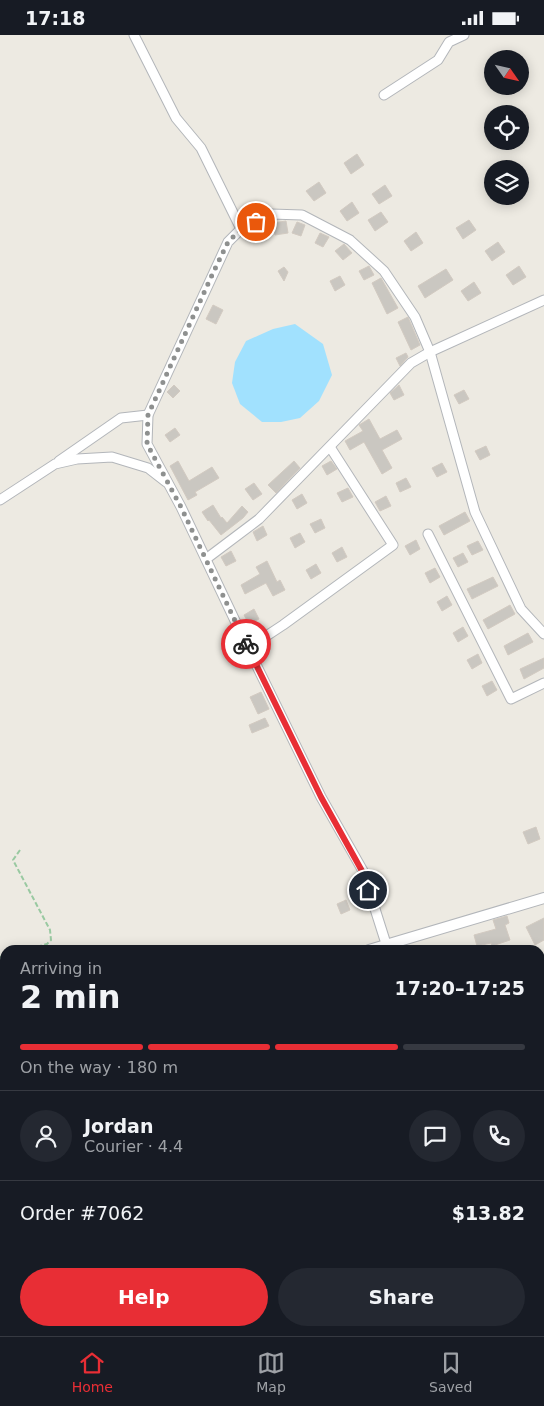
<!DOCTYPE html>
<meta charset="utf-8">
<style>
:root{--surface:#171b24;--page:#242831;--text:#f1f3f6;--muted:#9ea1a6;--line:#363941;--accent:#e82e35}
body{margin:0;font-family:"DejaVu Sans",sans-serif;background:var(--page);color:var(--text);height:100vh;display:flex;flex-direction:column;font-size:19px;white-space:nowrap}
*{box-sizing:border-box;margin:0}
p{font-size:16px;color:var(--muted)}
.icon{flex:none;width:28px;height:28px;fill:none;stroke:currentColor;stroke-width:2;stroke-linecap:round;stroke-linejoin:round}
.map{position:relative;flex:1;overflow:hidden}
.drawer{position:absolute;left:0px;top:910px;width:545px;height:391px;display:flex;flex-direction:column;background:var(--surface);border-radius:15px 15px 0 0;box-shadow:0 2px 12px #0003}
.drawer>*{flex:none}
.needle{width:32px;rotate:124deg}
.fabs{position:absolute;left:484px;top:15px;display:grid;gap:10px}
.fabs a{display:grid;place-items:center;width:45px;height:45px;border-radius:50%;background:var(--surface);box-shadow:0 2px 12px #0003;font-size:25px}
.pin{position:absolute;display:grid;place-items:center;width:42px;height:42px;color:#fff;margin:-21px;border:2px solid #fff;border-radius:50%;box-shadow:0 1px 5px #0007}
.courier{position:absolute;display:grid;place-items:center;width:50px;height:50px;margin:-25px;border:4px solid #e82e35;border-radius:50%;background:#fff;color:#222;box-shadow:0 1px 6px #0007}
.headline em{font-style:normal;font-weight:600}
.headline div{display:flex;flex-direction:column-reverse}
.headline{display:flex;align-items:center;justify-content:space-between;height:85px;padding:0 20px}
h1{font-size:32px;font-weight:600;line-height:38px}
.bar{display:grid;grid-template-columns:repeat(4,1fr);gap:8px 5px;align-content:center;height:60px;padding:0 20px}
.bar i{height:6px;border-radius:4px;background:var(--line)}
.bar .selected{background:var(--accent)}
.bar p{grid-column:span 4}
.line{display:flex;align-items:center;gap:12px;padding:0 20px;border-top:1px solid var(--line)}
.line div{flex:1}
.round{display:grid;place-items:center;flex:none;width:52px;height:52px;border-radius:26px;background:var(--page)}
.button{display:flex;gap:10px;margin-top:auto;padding:10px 20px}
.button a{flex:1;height:58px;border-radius:30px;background:var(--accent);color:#fff;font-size:20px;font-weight:600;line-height:58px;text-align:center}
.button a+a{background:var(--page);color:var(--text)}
.status{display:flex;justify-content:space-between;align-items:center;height:35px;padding:0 25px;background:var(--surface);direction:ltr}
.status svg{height:14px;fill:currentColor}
.tab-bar{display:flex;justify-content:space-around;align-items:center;height:70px;border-top:1px solid var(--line);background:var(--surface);font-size:14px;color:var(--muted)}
.tab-bar a{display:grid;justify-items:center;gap:2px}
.tab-bar .selected{color:var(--accent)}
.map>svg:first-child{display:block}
.water{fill:#a1e1fe}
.building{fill:#cac7c1;stroke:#d2cac1}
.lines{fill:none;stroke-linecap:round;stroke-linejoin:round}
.minor-casing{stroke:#b3b6ba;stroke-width:11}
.tertiary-casing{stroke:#b3b6ba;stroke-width:12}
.path{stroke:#99c9a1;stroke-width:2;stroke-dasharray:5 2.5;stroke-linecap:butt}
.minor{stroke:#fff;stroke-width:9}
.tertiary{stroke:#fff;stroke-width:10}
.done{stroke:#8e908f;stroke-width:5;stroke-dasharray:0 9}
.route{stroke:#e82e35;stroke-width:6}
</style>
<div class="status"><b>17:18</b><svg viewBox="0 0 49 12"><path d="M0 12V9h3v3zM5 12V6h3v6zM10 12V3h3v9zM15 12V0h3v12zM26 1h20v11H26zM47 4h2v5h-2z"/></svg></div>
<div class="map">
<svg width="544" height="1301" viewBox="0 0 544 1301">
<rect width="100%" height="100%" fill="#edeae2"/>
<!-- water -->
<path class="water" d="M 295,289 L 323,309 L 332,340 L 319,366 L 300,383 L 281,387 L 262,387 L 240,369 L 232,348 L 235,327 L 246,306 L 273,294 Z"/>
<!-- building -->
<g class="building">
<path d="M 357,119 L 364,130 L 351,139 L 344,128 Z"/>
<path d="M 319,147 L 326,158 L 314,166 L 306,156 Z"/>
<path d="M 385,150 L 392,161 L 379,169 L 372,159 Z"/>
<path d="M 352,167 L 359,178 L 347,186 L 340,176 Z"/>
<path d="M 381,177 L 388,187 L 375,196 L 368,185 Z"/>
<path d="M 469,185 L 476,195 L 463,204 L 456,193 Z"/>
<path d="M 286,186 L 288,198 L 275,200 L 273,188 Z"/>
<path d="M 297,187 L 305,190 L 301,201 L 292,198 Z"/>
<path d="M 416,197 L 423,208 L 411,216 L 404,206 Z"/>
<path d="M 320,198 L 329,202 L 323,212 L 315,208 Z"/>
<path d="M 498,207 L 505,217 L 492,226 L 485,216 Z"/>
<path d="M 344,209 L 352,218 L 343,225 L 335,216 Z"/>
<path d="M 369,231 L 374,240 L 364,245 L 359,236 Z"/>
<path d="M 519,231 L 526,242 L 513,250 L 506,240 Z"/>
<path d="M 284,232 L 288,237 L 284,246 L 278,236 Z"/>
<path d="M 446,234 L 453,245 L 425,263 L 418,251 Z"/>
<path d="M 340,241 L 345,250 L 335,256 L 330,246 Z"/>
<path d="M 381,243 L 398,273 L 387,279 L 372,248 Z"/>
<path d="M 474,247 L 481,258 L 468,266 L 461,256 Z"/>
<path d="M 213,270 L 223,275 L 216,289 L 206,284 Z"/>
<path d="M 408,282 L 420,310 L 411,315 L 398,287 Z"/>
<path d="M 406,318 L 408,322 L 400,331 L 396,323 Z"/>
<path d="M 174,350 L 180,356 L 173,363 L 167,357 Z"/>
<path d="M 399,350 L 404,360 L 394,365 L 390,358 Z"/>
<path d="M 464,355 L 469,364 L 459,369 L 454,360 Z"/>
<path d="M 369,384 L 380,404 L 397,395 L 402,404 L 382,415 L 392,433 L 382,439 L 364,407 L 350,415 L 345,406 L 363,396 L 359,390 Z"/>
<path d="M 175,393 L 180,400 L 170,407 L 165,400 Z"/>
<path d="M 486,411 L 490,420 L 480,425 L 475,416 Z"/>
<path d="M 178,426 L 189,446 L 212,432 L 219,443 L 195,457 L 197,460 L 188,465 L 170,431 Z"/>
<path d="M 294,426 L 300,433 L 276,458 L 268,450 Z"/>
<path d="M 331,426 L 337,434 L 327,440 L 322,431 Z"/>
<path d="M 442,428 L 447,437 L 437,442 L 432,433 Z"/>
<path d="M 406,443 L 411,452 L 400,457 L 396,448 Z"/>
<path d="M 254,448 L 262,459 L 253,465 L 245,454 Z"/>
<path d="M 348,453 L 353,462 L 342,467 L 337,458 Z"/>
<path d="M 302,459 L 307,468 L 297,474 L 292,465 Z"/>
<path d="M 386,461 L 391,471 L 380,476 L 375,467 Z"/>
<path d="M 213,470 L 221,483 L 222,482 L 227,488 L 242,471 L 248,477 L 243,483 L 221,500 L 209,485 L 208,486 L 202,477 Z"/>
<path d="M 465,477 L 470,486 L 444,500 L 439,491 Z"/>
<path d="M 321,484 L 325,493 L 315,498 L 310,489 Z"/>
<path d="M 263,491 L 267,500 L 257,506 L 253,497 Z"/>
<path d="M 300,498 L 305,507 L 295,513 L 290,503 Z"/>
<path d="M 416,505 L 420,514 L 410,520 L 405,511 Z"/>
<path d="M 478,506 L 483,515 L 472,520 L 467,511 Z"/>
<path d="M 342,512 L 347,522 L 337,527 L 332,518 Z"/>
<path d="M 231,516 L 236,526 L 226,531 L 221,522 Z"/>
<path d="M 463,518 L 468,527 L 458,532 L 453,523 Z"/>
<path d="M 267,526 L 277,547 L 280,545 L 285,555 L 273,561 L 266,548 L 245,559 L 241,550 L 260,539 L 256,532 Z"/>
<path d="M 316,529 L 321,538 L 311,544 L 306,535 Z"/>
<path d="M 435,533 L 440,542 L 430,548 L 425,538 Z"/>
<path d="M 493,542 L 498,551 L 472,564 L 467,554 Z"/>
<path d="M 447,561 L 452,570 L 442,576 L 437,567 Z"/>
<path d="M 510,570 L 515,579 L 488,594 L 483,585 Z"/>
<path d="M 254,574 L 259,584 L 249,589 L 244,580 Z"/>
<path d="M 463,592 L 468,601 L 458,607 L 453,598 Z"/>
<path d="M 528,598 L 533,607 L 508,620 L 504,611 Z"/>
<path d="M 478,619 L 482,628 L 472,634 L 467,625 Z"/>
<path d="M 544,623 L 544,633 L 524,644 L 520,634 Z"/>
<path d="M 492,646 L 497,655 L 487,661 L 482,651 Z"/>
<path d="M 261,657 L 269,674 L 258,679 L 250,662 Z"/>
<path d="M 265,683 L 269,691 L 252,698 L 249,690 Z"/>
<path d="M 536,792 L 540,804 L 528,809 L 523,797 Z"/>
<path d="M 346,865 L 350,875 L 341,879 L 337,869 Z"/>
<path d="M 507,881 L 509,888 L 505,890 L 510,905 L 492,911 L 491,908 L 477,911 L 474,900 L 496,894 L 493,885 Z"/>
<path d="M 544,883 L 544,905 L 535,910 L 526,892 Z"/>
</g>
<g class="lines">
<defs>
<g id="minor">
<path d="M 134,0 L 176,83 L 201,113 L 241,194"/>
<path d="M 384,60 L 438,25 L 449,7 L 464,0"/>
<path d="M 59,426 L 121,383 L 148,380"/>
<path d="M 0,465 L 55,429 L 77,424 L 112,422 L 148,433 L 166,447"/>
<path d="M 428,499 L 511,664 L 544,648"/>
<path d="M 206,524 L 259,484 L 411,328 L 430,317 L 544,265"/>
<path d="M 248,613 L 283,590 L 393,510 L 330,412"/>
<path d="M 388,915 L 363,836 L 321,762 L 248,613 L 181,472 L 147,409 L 148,380 L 228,207 L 241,194 L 271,179 L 302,180 L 350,205 L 384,236 L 415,282 L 430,317 L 475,477 L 521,574 L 544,599"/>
</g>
<g id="tertiary">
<path d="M 369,915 L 544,863"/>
<path d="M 0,1026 L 5,1024"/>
</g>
</defs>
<!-- minor casing -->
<use href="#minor" class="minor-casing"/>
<!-- tertiary casing -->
<use href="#tertiary" class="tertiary-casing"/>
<!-- path -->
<g class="path">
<path d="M 20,815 L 13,825 L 50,895 L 51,905 L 47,909 L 26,915"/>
<path d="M 0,922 L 5,921"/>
<path d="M 0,963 L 5,976"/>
</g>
<!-- minor -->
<use href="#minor" class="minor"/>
<!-- tertiary -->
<use href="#tertiary" class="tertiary"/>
</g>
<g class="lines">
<!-- done -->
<path class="done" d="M 246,609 L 181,472 L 147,409 L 148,380 L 213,238 L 228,207 L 241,194 L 256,187"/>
<!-- route -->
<path class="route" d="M 246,609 L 321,762 L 362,836 L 368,855"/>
</g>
</svg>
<div class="fabs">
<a><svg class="needle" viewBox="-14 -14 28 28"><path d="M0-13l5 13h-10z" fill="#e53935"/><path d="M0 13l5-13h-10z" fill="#9ea1a6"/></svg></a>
<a><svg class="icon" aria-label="locate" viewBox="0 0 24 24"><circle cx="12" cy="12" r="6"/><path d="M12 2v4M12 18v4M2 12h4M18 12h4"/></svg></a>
<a><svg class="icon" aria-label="layers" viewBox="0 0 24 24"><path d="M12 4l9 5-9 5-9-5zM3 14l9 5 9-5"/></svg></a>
</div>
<div class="pin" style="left:256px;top:187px;background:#ea580c"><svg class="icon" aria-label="bag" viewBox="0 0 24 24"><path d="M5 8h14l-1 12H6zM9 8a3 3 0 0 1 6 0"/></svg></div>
<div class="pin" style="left:368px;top:855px;background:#1f2937"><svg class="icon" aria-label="home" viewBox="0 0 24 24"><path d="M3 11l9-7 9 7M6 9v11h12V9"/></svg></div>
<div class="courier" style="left:246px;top:609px"><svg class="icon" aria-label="bike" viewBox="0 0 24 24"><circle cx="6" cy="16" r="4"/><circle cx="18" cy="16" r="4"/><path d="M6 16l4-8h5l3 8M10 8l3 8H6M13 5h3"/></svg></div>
<section class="drawer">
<div class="headline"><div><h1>2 min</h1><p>Arriving in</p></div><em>17:20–17:25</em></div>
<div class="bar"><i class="selected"></i><i class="selected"></i><i class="selected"></i><i></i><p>On the way · 180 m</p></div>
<div class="line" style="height:90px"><a class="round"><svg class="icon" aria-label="person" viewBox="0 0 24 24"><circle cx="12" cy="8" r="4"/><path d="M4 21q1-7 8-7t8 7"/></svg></a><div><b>Jordan</b><p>Courier · 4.4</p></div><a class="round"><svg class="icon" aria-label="chat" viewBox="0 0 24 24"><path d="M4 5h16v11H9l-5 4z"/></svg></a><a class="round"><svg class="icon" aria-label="phone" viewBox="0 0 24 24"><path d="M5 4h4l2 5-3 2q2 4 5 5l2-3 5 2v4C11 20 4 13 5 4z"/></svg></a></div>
<div class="line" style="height:65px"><div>Order #7062</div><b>$13.82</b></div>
<div class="button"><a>Help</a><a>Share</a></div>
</section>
</div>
<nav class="tab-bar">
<a class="selected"><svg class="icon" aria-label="home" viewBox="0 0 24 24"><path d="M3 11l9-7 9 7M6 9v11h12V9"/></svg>Home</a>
<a><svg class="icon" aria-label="map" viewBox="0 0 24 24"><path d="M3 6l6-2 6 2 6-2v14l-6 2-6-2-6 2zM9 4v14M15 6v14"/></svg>Map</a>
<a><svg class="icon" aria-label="saved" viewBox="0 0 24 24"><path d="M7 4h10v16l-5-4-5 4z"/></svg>Saved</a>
</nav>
